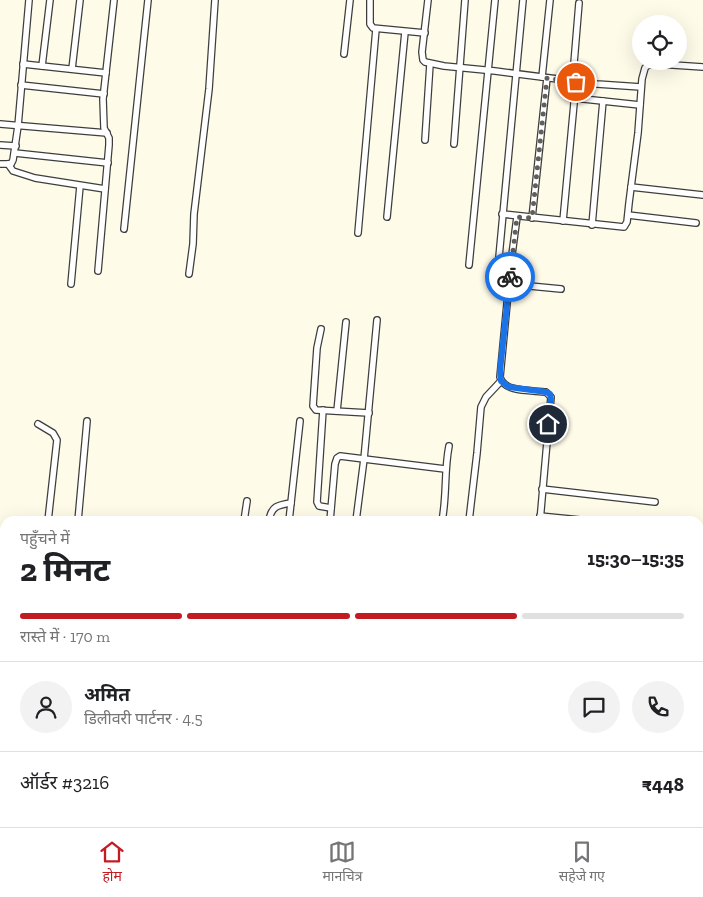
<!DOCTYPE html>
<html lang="hi">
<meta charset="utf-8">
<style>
:root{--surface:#fff;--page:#f2f2f2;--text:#202124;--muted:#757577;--line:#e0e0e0;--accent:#c31b22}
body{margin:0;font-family:"Zilla Slab","Noto Sans Devanagari",serif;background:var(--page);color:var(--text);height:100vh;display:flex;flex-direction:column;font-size:19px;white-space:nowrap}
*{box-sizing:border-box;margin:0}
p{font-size:16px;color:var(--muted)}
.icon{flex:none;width:28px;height:28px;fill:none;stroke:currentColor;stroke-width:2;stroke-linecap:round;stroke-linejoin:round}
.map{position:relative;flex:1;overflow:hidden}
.drawer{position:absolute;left:0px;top:516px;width:704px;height:311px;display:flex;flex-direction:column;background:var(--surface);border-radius:15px 15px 0 0;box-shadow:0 5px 20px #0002}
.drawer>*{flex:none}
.controls{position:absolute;left:632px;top:15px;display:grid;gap:10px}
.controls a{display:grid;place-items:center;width:55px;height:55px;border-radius:50%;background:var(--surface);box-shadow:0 5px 20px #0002;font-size:25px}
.pin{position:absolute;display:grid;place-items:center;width:42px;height:42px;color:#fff;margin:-21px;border:2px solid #fff;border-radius:50%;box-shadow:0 1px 5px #0007}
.courier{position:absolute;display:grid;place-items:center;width:50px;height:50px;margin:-25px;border:4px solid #1a73e8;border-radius:50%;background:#fff;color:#222;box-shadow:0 1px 6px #0007}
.overview em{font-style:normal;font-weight:700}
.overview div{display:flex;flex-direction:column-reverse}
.overview{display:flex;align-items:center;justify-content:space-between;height:85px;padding:0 20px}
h1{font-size:32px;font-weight:700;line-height:38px}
.bar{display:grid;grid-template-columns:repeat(4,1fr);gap:8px 5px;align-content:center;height:60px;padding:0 20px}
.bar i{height:6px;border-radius:4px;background:var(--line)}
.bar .active{background:var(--accent)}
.bar p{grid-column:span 4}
.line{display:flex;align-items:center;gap:12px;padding:0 20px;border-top:1px solid var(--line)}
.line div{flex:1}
.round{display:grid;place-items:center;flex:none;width:52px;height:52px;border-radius:26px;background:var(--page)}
.tab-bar{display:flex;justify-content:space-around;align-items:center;height:70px;border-top:1px solid var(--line);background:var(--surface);font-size:14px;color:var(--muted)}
.tab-bar a{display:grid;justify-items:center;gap:2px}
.tab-bar .active{color:var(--accent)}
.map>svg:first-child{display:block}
.industrial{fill:#eadeeb}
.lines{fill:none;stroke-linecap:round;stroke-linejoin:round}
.minor-casing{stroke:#3e3e3e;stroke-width:8}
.minor{stroke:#fff;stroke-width:5.5}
.done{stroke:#605f59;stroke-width:5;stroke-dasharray:0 9}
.route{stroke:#1a73e8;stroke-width:6}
</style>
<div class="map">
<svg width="703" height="827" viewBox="0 0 703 827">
<rect width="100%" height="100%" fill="#fffbe9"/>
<!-- industrial -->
<path class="industrial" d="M 0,787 L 5,792 L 5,822 L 39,823 L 44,827 L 0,827 Z"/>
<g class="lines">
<defs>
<g id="minor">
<path d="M 370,0 L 370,24 L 373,28 L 425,33"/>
<path d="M 428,0 L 422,52 L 423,60 L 425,62 L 444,66 L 495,71 L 597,84 L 641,87"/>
<path d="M 344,54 L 350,0"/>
<path d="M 23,64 L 106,73"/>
<path d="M 42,66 L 50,0"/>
<path d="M 72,69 L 80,0"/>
<path d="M 542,77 L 550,0"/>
<path d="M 21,85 L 104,94"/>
<path d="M 574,98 L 640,105"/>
<path d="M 0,124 L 107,133"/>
<path d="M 425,140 L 430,64"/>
<path d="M 454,144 L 465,0"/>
<path d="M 0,145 L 16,146"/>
<path d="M 15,153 L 108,163"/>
<path d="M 0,164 L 11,164 L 13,160 L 18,126 L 29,0"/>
<path d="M 8,164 L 13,171 L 35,178 L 105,189"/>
<path d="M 631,187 L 703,195"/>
<path d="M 502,214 L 624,227 L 627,222 L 629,203 L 638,133 L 642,79 L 645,68 L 648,65 L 658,64 L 703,67"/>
<path d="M 628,215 L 696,223"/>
<path d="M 387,217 L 405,32"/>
<path d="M 517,217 L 511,262 L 500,377 C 504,393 533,390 546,392 L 551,397 L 540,521"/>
<path d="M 532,218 L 547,78"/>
<path d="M 563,221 L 576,82 L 574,63 L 579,3"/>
<path d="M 592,225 L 603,101"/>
<path d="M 124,229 L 148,0"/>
<path d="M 358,233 L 376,29"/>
<path d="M 499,257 L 523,0"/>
<path d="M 469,265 L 495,0"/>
<path d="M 98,271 L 109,145 L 109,138 L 104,128 L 103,99 L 114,0"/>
<path d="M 189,274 L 193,244 L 194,214 L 209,89 L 215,0"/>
<path d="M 71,284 L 80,186"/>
<path d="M 509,284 L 561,289"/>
<path d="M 321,329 L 317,348 L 313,406 L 316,410 L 369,413"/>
<path d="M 323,410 L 317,502 L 319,506 L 331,508"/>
<path d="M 337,411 L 346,322"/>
<path d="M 38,424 L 53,433 L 57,440 L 48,521"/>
<path d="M 542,489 L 655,502"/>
<path d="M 540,516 L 590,521"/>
<path d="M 78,521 L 87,421"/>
<path d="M 244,521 L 247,501"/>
<path d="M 269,521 C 271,506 278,505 291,503"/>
<path d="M 289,521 L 300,421"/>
<path d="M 330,521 L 335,464 L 337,458 L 340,456 L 445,469"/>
<path d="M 356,521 L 364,459 L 377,320"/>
<path d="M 442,521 C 447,496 444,471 449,446"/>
<path d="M 469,521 L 477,453 L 481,407 L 486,397 L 501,381"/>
<path d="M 699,534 L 703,534"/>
<path d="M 0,560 L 5,561"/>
<path d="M 699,563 L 703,564"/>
<path d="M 519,827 L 519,822"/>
<path d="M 540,827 L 540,822"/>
<path d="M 562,827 L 562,822"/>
</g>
</defs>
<!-- minor casing -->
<use href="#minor" class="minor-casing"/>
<!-- minor -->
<use href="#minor" class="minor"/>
</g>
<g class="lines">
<!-- done -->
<path class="done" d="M 510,277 L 517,217 L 532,218 L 547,78 L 576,82"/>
<!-- route -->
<path class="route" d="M 510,277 L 500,371 L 501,381 L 509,387 L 546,392 L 550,394 L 551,400 L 548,424"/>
</g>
</svg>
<div class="controls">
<a><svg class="icon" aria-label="locate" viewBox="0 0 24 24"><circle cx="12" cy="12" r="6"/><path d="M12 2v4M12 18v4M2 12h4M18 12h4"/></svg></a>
</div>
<div class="pin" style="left:576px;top:82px;background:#ea580c"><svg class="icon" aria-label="bag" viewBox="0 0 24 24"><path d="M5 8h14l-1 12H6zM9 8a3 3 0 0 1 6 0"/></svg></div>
<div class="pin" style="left:548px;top:424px;background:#1f2937"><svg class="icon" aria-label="home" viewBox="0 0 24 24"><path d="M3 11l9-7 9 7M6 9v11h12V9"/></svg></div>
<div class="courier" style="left:510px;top:277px"><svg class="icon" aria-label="bike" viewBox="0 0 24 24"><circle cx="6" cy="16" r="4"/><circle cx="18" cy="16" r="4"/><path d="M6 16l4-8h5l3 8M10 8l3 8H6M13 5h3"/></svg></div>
<section class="drawer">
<div class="overview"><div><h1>2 मिनट</h1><p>पहुँचने में</p></div><em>15:30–15:35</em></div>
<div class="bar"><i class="active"></i><i class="active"></i><i class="active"></i><i></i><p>रास्ते में · 170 m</p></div>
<div class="line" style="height:90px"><a class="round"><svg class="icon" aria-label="person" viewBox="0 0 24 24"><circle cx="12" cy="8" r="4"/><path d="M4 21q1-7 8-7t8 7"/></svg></a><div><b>अमित</b><p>डिलीवरी पार्टनर · 4.5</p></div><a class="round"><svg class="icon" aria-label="chat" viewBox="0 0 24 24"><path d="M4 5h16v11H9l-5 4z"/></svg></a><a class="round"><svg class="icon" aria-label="phone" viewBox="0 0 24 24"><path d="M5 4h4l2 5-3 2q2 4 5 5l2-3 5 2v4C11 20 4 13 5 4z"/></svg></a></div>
<div class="line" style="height:65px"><div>ऑर्डर #3216</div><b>₹448</b></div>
</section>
</div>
<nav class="tab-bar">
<a class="active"><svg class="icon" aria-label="home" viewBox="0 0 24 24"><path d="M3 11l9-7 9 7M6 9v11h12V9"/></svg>होम</a>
<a><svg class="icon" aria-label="map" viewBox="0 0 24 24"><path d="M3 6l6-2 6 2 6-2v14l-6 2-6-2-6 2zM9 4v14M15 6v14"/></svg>मानचित्र</a>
<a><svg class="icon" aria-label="saved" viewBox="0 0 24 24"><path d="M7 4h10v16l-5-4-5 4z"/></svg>सहेजे गए</a>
</nav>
